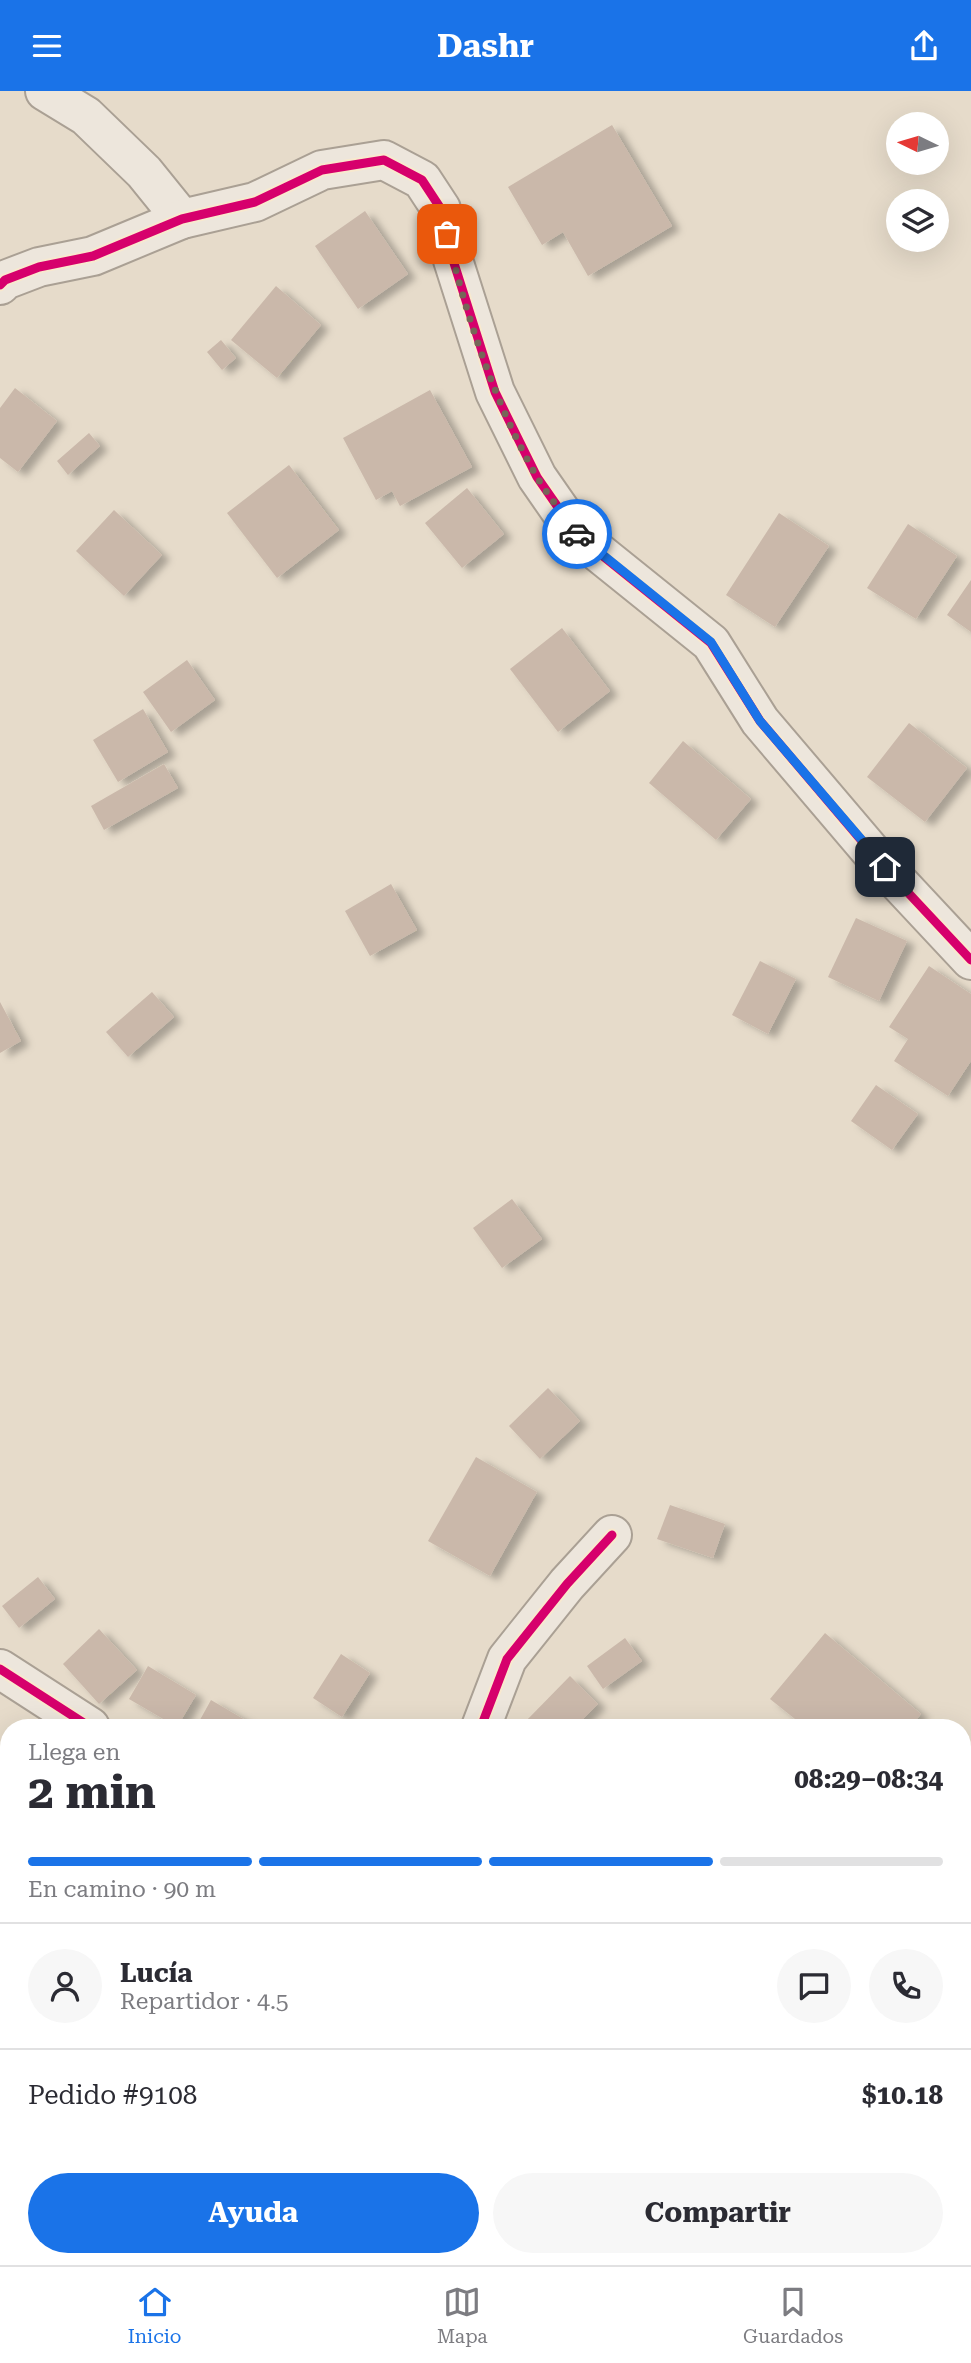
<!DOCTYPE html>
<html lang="es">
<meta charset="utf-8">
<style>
:root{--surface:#fff;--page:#f7f7f7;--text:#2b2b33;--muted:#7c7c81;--line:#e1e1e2;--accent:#1a73e8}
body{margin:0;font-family:"Roboto Serif",serif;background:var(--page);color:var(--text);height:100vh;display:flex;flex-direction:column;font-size:26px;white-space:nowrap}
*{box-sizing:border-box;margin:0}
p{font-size:23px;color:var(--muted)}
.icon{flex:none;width:38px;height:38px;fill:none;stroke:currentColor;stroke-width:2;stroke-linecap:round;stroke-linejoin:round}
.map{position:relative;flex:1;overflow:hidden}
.side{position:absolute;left:0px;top:1628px;width:971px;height:548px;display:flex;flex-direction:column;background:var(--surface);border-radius:28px 28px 0 0;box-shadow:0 7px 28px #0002}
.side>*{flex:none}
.needle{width:46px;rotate:275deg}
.controls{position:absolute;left:886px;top:21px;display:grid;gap:14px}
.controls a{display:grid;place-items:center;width:63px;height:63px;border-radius:50%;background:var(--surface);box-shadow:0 7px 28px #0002;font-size:35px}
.pin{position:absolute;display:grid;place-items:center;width:60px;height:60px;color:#fff;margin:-30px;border-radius:14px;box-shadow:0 4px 10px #0006}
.courier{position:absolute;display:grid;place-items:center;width:70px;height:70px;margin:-35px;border:5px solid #1a73e8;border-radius:50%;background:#fff;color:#222;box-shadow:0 2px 9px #0007}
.overview em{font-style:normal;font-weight:700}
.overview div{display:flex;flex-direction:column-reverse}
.overview{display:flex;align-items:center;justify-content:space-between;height:119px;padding:0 28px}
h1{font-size:46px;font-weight:700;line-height:52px}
.bar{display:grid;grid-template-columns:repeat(4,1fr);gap:10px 7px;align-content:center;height:84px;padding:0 28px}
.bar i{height:9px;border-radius:5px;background:var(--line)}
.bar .active{background:var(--accent)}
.bar p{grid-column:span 4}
.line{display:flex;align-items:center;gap:18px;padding:0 28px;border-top:2px solid var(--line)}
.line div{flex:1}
.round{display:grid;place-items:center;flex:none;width:74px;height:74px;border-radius:37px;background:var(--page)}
.button{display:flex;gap:14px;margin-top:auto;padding:14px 28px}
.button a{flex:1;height:80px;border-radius:42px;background:var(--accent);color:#fff;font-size:28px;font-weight:700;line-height:80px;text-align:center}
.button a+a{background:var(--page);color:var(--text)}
header{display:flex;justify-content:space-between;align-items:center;height:91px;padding:0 28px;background:var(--accent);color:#fff;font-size:32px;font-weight:700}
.dock{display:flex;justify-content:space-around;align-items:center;height:98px;border-top:2px solid var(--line);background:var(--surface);font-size:19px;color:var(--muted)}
.dock a{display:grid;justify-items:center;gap:4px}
.dock .active{color:var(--accent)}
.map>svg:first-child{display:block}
.building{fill:#cab8aa;filter:url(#shadow)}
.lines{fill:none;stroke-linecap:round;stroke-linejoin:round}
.minor-casing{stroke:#aaa094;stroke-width:42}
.major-casing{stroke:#90857a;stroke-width:42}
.minor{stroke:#ede6dc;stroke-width:38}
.major{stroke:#e5dccd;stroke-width:38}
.cycleway-casing{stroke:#f8e9ce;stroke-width:13}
.cycleway{stroke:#d6006c;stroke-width:9}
.done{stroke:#766658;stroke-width:7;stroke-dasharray:0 12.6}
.route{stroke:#1a73e8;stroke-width:9}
</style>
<header><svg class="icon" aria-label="menu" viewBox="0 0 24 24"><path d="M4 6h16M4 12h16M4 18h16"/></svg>Dashr<svg class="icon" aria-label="share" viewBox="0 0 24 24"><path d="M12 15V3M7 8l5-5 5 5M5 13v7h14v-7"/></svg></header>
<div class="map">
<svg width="971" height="2174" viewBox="0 0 971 2174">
<defs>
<filter id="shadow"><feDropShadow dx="8" dy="4.5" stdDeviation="3.5" flood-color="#0004"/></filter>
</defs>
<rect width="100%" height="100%" fill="#e6dbca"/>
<!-- building -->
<g class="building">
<path d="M 612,34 L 672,135 L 588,185 L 563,141 L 542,154 L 508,96 Z"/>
<path d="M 365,120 L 408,183 L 358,218 L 315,155 Z"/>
<path d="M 276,195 L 321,234 L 277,287 L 231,249 Z"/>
<path d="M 221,249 L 236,267 L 222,279 L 207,261 Z"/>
<path d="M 15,297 L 57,330 L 18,381 L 0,367 L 0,317 Z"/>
<path d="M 430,299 L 472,376 L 400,415 L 392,400 L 376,409 L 343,347 Z"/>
<path d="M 89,342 L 100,355 L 68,384 L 57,370 Z"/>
<path d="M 289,374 L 339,439 L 277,487 L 227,422 Z"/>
<path d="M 467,397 L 504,443 L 462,477 L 425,432 Z"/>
<path d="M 114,419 L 162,464 L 124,505 L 76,460 Z"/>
<path d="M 779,422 L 829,455 L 775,536 L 726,504 Z"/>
<path d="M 908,433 L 957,465 L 916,528 L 867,497 Z"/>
<path d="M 971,489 L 971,541 L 947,524 Z"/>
<path d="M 562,537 L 610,600 L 558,641 L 510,578 Z"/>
<path d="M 187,569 L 215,609 L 171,641 L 143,601 Z"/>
<path d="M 143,618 L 168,661 L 118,691 L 93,649 Z"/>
<path d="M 909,632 L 967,677 L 925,731 L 867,686 Z"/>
<path d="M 683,650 L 751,708 L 716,749 L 649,692 Z"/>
<path d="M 164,673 L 178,697 L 104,739 L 91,715 Z"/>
<path d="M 391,793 L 417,839 L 370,865 L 345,820 Z"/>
<path d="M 856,827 L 907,850 L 879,910 L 828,886 Z"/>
<path d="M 760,870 L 796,888 L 768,943 L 732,924 Z"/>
<path d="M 929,875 L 971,903 L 971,970 L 948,1005 L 894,970 L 908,948 L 889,936 Z"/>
<path d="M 152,901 L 174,926 L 128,966 L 106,941 Z"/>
<path d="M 0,911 L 21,950 L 0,962 Z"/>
<path d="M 876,994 L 918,1023 L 892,1059 L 851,1030 Z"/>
<path d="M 512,1108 L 542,1148 L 502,1177 L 473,1137 Z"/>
<path d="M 548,1297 L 580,1330 L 540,1368 L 509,1335 Z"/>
<path d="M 476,1366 L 537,1401 L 490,1485 L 428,1450 Z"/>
<path d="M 670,1414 L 725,1433 L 713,1467 L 657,1448 Z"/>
<path d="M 38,1486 L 55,1508 L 19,1537 L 2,1515 Z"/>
<path d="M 99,1538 L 137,1579 L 99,1613 L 63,1573 Z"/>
<path d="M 825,1542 L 921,1623 L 910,1636 L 805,1636 L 770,1608 Z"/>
<path d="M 625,1547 L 642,1570 L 603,1598 L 587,1575 Z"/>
<path d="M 341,1563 L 370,1582 L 342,1626 L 313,1607 Z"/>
<path d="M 148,1575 L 196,1604 L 177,1636 L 129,1608 Z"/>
<path d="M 570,1585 L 598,1613 L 575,1636 L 528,1636 L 524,1632 Z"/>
<path d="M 211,1609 L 245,1629 L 241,1636 L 196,1636 Z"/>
<path d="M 962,1798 L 971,1806 L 971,1840 L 962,1848 Z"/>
<path d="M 0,1949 L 9,1960 L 9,1980 L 0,1987 Z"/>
<path d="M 581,2166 L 586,2166 L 591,2174 L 572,2174 Z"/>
<path d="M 811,2166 L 878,2166 L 871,2174 L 819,2174 Z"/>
</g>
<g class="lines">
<defs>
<g id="minor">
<path d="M 45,0 L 86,25 L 144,81 L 182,128"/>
<path d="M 0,194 L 5,189 L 39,176 L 93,165 L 182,128 L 255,111 L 322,79 L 384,69 L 422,89 L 441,118 L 453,169 L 495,301 L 537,386 L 578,445 L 711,552 L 760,630 L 885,777 L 971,869"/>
<path d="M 0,1578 L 90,1636"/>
<path d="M 481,1636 L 507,1568 L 567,1493 L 612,1444"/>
<path d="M 0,1862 L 9,1871"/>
<path d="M 735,2166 L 740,2174"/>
</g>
<g id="major">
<path d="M 962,1749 L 971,1741"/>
<path d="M 424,2174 L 433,2166"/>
</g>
</defs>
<!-- minor casing -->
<use href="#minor" class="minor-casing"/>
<!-- major casing -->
<use href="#major" class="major-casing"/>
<!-- minor -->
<use href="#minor" class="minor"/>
<!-- major -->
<use href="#major" class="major"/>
<defs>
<g id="cycleway">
<path d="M 0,194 L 5,189 L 39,176 L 93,165 L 182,128 L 255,111 L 322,79 L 384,69 L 422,89 L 441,118 L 453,169 L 495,301 L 537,386 L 578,445 L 711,552 L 760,630 L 885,777 L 971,869"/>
<path d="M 0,1578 L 90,1636"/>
<path d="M 481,1636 L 507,1568 L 567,1493 L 612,1444"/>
</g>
</defs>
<!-- cycleway casing -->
<use href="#cycleway" class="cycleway-casing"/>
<!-- cycleway -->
<use href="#cycleway" class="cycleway"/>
</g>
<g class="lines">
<!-- done -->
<path class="done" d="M 447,143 C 465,222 496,316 537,386 C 549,406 564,424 577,443"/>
<!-- route -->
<path class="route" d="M 577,443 L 711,551 L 760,630 L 885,776"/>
</g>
</svg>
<div class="controls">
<a><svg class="needle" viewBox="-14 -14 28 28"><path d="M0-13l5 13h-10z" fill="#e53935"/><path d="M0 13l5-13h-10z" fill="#7c7c81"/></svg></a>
<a><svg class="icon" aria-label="layers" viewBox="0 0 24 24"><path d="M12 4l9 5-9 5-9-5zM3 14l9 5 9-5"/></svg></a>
</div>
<div class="pin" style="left:447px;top:143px;background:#ea580c"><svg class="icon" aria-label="bag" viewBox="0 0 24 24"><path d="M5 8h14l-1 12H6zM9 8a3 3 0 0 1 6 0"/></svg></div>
<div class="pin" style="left:885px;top:776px;background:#1f2937"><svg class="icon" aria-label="home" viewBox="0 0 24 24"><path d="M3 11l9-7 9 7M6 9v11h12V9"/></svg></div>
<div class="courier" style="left:577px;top:443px"><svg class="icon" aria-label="car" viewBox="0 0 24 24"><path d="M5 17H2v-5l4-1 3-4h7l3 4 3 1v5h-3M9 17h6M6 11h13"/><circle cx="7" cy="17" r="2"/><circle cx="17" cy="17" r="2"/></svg></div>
<section class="side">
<div class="overview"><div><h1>2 min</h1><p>Llega en</p></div><em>08:29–08:34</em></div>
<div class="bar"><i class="active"></i><i class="active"></i><i class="active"></i><i></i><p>En camino · 90 m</p></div>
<div class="line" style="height:126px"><a class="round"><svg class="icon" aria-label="person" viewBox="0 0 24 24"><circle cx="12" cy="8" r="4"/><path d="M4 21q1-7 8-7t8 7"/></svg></a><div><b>Lucía</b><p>Repartidor · 4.5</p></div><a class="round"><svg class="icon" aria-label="chat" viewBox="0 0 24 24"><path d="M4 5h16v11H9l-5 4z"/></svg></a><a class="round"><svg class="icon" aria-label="phone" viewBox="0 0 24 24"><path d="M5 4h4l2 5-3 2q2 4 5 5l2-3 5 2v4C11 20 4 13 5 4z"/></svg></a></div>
<div class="line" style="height:91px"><div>Pedido #9108</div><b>$10.18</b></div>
<div class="button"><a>Ayuda</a><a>Compartir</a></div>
</section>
</div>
<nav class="dock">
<a class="active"><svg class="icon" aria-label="home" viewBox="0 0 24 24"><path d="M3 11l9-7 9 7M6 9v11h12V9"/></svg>Inicio</a>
<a><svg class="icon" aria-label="map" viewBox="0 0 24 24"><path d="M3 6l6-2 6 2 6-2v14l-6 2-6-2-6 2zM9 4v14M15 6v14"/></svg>Mapa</a>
<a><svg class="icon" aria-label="saved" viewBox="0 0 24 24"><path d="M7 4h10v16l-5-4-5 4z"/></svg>Guardados</a>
</nav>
